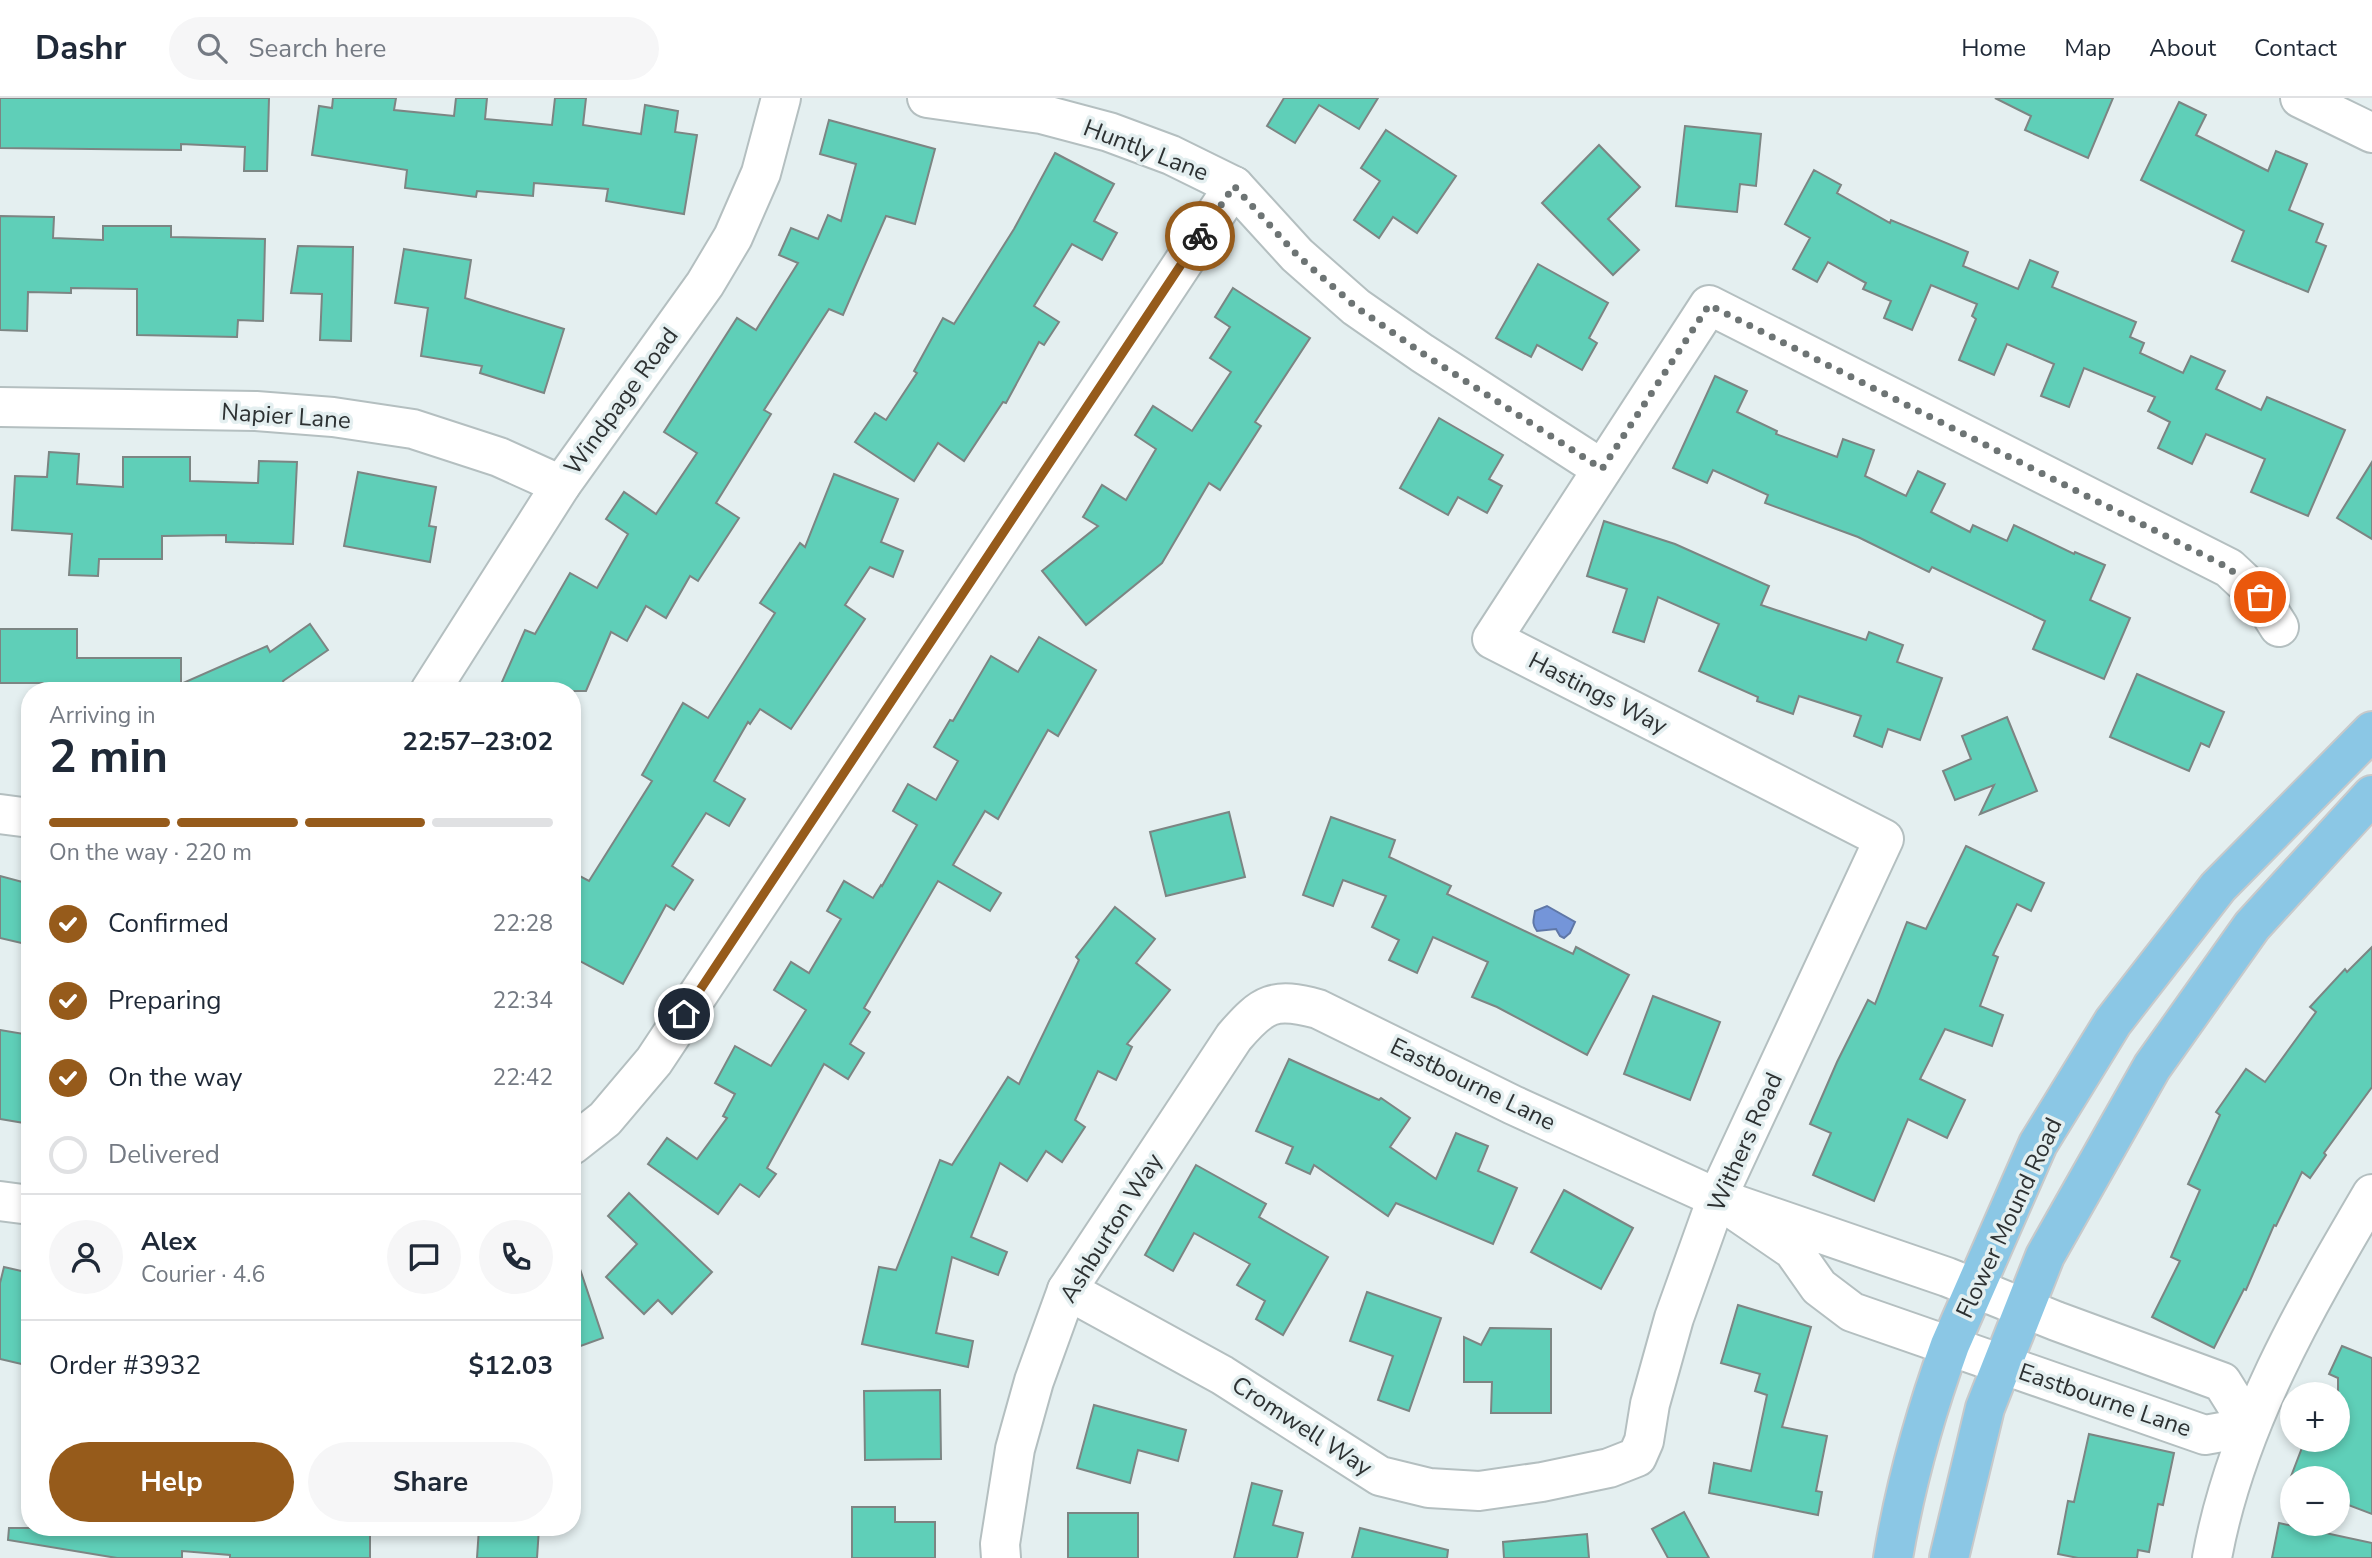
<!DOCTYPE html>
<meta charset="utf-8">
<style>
:root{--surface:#fff;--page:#f6f6f7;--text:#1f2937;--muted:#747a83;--line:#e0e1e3;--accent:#965b1b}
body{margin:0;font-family:"Nunito Sans",sans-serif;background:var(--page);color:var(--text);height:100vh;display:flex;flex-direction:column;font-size:26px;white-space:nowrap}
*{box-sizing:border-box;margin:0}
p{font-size:23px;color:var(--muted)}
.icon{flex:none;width:38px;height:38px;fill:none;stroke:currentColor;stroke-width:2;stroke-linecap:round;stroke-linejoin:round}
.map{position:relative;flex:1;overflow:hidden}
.drawer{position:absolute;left:21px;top:584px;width:560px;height:854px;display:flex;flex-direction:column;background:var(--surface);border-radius:28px;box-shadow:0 4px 10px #0003}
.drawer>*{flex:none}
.controls{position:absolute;left:2280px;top:1284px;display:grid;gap:14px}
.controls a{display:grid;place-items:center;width:70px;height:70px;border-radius:50%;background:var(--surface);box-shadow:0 4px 10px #0003;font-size:35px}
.pin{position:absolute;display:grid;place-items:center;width:60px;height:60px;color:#fff;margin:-30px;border:4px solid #fff;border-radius:50%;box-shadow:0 2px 7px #0007}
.courier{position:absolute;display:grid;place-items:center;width:70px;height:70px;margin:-35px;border:5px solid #965b1b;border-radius:50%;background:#fff;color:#222;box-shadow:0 2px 9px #0007}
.summary em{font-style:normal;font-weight:700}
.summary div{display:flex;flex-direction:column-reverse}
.summary{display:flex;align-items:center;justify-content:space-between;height:119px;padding:0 28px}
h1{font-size:46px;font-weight:700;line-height:52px}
.bar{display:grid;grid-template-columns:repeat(4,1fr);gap:10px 7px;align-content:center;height:84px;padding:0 28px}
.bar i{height:9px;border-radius:5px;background:var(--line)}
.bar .on{background:var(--accent)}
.bar p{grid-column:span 4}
.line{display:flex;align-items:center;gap:18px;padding:0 28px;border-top:2px solid var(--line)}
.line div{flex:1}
.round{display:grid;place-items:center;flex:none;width:74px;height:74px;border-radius:37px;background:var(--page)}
ol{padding:0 28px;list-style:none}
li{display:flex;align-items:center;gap:21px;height:77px}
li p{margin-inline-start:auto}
li .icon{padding:7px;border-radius:50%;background:var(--accent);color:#fff;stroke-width:4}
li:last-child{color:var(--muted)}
li i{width:38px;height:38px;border:4px solid var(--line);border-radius:50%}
.button{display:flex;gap:14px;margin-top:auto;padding:14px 28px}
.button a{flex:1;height:80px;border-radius:42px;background:var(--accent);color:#fff;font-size:28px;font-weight:700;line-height:80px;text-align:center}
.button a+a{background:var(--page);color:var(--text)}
header{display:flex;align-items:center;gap:42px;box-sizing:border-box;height:98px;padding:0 35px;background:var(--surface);border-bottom:2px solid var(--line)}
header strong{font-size:33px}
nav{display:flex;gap:38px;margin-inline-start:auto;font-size:24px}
.search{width:490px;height:63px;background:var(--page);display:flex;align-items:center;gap:18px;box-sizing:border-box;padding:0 24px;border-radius:38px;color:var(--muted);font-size:26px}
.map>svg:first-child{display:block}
.water{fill:#7495d9;stroke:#5f77a7;stroke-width:2}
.building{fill:#5fcfb8;stroke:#7c8583;stroke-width:2}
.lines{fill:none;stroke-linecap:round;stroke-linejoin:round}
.minor-casing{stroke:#b4bfc0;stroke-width:42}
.major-casing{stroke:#c8c9ca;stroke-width:42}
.minor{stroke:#fff;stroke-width:38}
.major{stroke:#8bc7e5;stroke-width:38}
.done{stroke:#6d7474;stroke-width:7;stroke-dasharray:0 12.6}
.route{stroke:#965b1b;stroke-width:9}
.labels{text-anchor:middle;stroke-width:7;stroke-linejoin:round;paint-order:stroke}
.street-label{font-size:24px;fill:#2d3132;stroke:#e4eff0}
</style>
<header>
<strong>Dashr</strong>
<div class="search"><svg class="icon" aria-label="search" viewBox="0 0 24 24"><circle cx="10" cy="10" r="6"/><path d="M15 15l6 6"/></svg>Search here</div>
<nav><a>Home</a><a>Map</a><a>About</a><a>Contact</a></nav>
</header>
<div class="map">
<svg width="2372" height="1460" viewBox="0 0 2372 1460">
<rect width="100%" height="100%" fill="#e4eff0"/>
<!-- water -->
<path class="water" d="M 1547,808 L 1575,824 L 1570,835 L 1564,840 L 1560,838 L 1556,831 L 1537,833 C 1531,825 1534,821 1535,813 Z"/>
<!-- building -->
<g class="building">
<path d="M 0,0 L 269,0 L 267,73 L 244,73 L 245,49 L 181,46 L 181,52 L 0,50 Z"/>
<path d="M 333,0 L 396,0 L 394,12 L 454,18 L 456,0 L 487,0 L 485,21 L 552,27 L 555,0 L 586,0 L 583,27 L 641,36 L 645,7 L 678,13 L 675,34 L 697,37 L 684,116 L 606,103 L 608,91 L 534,85 L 533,98 L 477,93 L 476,99 L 405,90 L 407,72 L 312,57 L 319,8 L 332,10 Z"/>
<path d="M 1284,0 L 1378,0 L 1359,31 L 1319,7 L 1295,45 L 1267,28 Z"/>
<path d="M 1995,0 L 2113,0 L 2088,60 L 2025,32 L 2031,18 Z"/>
<path d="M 2179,4 L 2206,17 L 2196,37 L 2268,73 L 2276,53 L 2307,66 L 2289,112 L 2323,126 L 2316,144 L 2326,148 L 2308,194 L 2232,163 L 2244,133 L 2141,82 Z"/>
<path d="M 829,22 L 935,51 L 915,126 L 886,118 L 843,217 L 829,211 L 764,312 L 771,316 L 716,405 L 739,420 L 698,483 L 690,478 L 666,520 L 646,508 L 627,543 L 611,534 L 586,593 L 498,593 L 525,532 L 535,536 L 570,475 L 597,490 L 628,436 L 606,421 L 624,394 L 656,416 L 697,355 L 664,334 L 737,220 L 756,232 L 798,165 L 779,157 L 791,130 L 818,141 L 828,117 L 841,123 L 856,66 L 820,56 Z"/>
<path d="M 1685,28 L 1761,36 L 1756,88 L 1740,86 L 1737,114 L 1676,108 Z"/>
<path d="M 1386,32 L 1456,78 L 1417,135 L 1393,119 L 1379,140 L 1354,122 L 1380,83 L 1361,70 Z"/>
<path d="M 1599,47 L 1640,89 L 1608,121 L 1639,152 L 1613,177 L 1542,105 Z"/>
<path d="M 1055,55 L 1114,86 L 1094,123 L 1117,135 L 1102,162 L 1072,146 L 1034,208 L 1059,224 L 1044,247 L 1039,244 L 1006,305 L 1003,304 L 964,363 L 938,345 L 914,383 L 855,344 L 875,315 L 886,322 L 917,275 L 914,273 L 943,220 L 954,226 L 1014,131 Z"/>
<path d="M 1814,72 L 1841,87 L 1837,95 L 1890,125 L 1891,122 L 1968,154 L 1963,168 L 2018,191 L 2030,162 L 2058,174 L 2052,189 L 2136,224 L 2130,239 L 2144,245 L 2140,255 L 2183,275 L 2191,258 L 2225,273 L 2216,291 L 2261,312 L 2267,299 L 2345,332 L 2308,418 L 2251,394 L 2265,361 L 2206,336 L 2192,366 L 2158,350 L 2170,324 L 2148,313 L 2155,299 L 2084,270 L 2069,309 L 2041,298 L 2054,266 L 2007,246 L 1994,277 L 1959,262 L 1976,221 L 1972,218 L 1977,206 L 1931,187 L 1912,232 L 1884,220 L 1891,203 L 1863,191 L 1866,185 L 1828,164 L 1817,184 L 1793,171 L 1810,140 L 1785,126 Z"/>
<path d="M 0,118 L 54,119 L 53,140 L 103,142 L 103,128 L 171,128 L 171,139 L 265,141 L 263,223 L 238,222 L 237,239 L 137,237 L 137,191 L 71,190 L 71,195 L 28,194 L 27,233 L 0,232 Z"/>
<path d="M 298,148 L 353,149 L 351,243 L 320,242 L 322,196 L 291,195 Z"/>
<path d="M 404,151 L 471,162 L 465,200 L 564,231 L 544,295 L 480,275 L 482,268 L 421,258 L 428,210 L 395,205 Z"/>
<path d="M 1538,166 L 1608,205 L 1589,240 L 1597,245 L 1582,272 L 1537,247 L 1531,259 L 1496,240 Z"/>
<path d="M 1233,190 L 1310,240 L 1255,324 L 1261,328 L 1220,392 L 1209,385 L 1162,465 L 1086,527 L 1042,473 L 1098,428 L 1083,419 L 1102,387 L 1126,402 L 1156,351 L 1135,337 L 1153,308 L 1192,333 L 1231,274 L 1210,260 L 1230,229 L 1215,219 Z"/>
<path d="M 1715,278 L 1747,293 L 1737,314 L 1777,333 L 1776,336 L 1837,359 L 1843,341 L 1874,352 L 1865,378 L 1906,398 L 1918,373 L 1945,386 L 1931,414 L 1970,434 L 1973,427 L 2007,443 L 2014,427 L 2074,456 L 2075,454 L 2105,467 L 2090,502 L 2130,520 L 2104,581 L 2033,551 L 2045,523 L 1932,469 L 1929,474 L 1858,439 L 1765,405 L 1768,397 L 1713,372 L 1707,385 L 1673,370 Z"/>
<path d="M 1439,320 L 1503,357 L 1489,381 L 1502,388 L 1487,415 L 1458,399 L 1448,417 L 1400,390 Z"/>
<path d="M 49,354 L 79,356 L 77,386 L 123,389 L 123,359 L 190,359 L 190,383 L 258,385 L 259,363 L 297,364 L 293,446 L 226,444 L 226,437 L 162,438 L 162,461 L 99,461 L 98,478 L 69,477 L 72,436 L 12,432 L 15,378 L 47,379 Z"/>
<path d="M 2372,364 L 2372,441 L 2337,420 Z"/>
<path d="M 358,374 L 436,389 L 429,428 L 436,429 L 430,464 L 344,448 Z"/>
<path d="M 834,376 L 898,401 L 881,444 L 903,453 L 893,479 L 870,469 L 845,507 L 865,521 L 791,631 L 760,611 L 750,626 L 748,624 L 714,683 L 745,701 L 729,728 L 706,715 L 672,768 L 693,782 L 674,812 L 666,807 L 623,886 L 572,859 L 572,774 L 589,783 L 652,683 L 642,677 L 683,605 L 708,620 L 775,515 L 760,505 L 800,445 L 805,449 Z"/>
<path d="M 1604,423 L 1675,446 L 1769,488 L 1761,507 L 1866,542 L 1869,534 L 1903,547 L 1897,564 L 1942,580 L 1920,642 L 1888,631 L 1882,649 L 1854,638 L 1861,618 L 1799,598 L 1793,616 L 1757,603 L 1758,599 L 1699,573 L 1719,526 L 1658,499 L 1644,544 L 1613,534 L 1627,491 L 1587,478 Z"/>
<path d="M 310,526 L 328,552 L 283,583 L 287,593 L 43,593 L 43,585 L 0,585 L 0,531 L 77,531 L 77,560 L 181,560 L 181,586 L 267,548 L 270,554 Z"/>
<path d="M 1039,539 L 1096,572 L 1058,638 L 1048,632 L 998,721 L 985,713 L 953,767 L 1001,795 L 990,813 L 938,783 L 864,910 L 870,914 L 850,946 L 864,955 L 848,981 L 824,966 L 767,1070 L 776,1076 L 759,1099 L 740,1086 L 718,1116 L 648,1066 L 667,1040 L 697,1061 L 727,1020 L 723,1018 L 735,996 L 715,985 L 735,948 L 771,968 L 806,912 L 774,892 L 791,864 L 809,875 L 841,821 L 827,813 L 844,783 L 873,800 L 881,787 L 882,788 L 917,727 L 893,713 L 908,686 L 936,702 L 958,663 L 934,649 L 950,622 L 953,623 L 991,558 L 1018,574 Z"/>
<path d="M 2137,576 L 2224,614 L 2209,649 L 2201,645 L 2189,673 L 2110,639 Z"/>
<path d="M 2007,619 L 2037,693 L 1980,716 L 1994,687 L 1955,702 L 1943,673 L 1971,661 L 1962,638 Z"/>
<path d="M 1229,714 L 1245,779 L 1166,798 L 1150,734 Z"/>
<path d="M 1331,719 L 1395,742 L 1389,759 L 1451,788 L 1447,796 L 1573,856 L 1576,849 L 1629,877 L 1587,957 L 1497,909 L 1472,899 L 1488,864 L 1433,839 L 1417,875 L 1389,862 L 1399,842 L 1372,829 L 1386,798 L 1343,782 L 1333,808 L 1303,797 Z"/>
<path d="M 1966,748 L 2044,785 L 2031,813 L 2017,806 L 1993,857 L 1998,859 L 1980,908 L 2003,917 L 1992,948 L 1945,931 L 1920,981 L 1965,1002 L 1947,1040 L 1908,1021 L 1874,1103 L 1813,1077 L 1831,1035 L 1810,1026 L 1837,964 L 1868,902 L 1875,906 L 1907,824 L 1926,831 Z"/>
<path d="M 0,778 L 30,786 L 30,847 L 0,840 Z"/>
<path d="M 1115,809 L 1155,841 L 1136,865 L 1170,892 L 1127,946 L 1132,949 L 1116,982 L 1098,973 L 1075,1022 L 1085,1029 L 1062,1064 L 1046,1053 L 1027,1083 L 1000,1065 L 971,1139 L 1007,1154 L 998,1177 L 952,1159 L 936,1235 L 973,1243 L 968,1269 L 862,1246 L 879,1169 L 896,1172 L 940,1062 L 952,1067 L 1008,979 L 1019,986 L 1079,862 L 1076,859 Z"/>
<path d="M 2372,849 L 2372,989 L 2324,1055 L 2326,1057 L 2310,1080 L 2302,1074 L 2276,1128 L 2274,1127 L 2246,1192 L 2244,1191 L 2214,1250 L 2152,1219 L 2180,1163 L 2171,1159 L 2200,1092 L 2188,1086 L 2220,1017 L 2216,1014 L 2246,971 L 2265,984 L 2316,914 L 2310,909 L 2345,871 L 2347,874 Z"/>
<path d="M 1653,898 L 1720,924 L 1690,1002 L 1624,976 Z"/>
<path d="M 0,932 L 30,937 L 30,1026 L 0,1021 Z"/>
<path d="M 1289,961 L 1379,1002 L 1381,1000 L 1410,1020 L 1390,1049 L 1436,1081 L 1456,1035 L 1488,1048 L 1478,1073 L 1517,1090 L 1493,1146 L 1396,1105 L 1388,1118 L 1314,1067 L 1310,1076 L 1286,1065 L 1293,1049 L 1256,1033 Z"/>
<path d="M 1196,1067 L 1266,1106 L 1259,1119 L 1328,1159 L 1283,1237 L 1256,1221 L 1265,1203 L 1237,1187 L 1250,1166 L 1194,1135 L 1173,1173 L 1145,1157 Z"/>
<path d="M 1564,1092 L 1633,1130 L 1601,1191 L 1531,1154 Z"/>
<path d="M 629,1095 L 712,1174 L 672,1216 L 658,1202 L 644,1216 L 606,1179 L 637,1146 L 608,1118 Z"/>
<path d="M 572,1162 L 577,1162 L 603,1240 L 572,1251 Z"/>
<path d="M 4,1169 L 30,1175 L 30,1268 L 0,1261 L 0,1185 Z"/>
<path d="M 1367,1194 L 1441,1220 L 1409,1313 L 1378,1302 L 1393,1258 L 1350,1243 Z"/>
<path d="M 1738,1207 L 1811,1229 L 1782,1329 L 1827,1338 L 1816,1393 L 1822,1394 L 1818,1417 L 1709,1395 L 1714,1365 L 1751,1373 L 1767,1297 L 1755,1293 L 1760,1276 L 1721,1265 Z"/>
<path d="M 1490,1230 L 1551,1231 L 1551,1315 L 1491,1315 L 1492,1284 L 1464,1284 L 1464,1239 L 1481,1247 Z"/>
<path d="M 2342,1248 L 2372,1260 L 2372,1416 L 2338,1403 L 2338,1381 L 2290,1381 L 2305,1342 L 2338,1342 L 2338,1280 L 2329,1276 Z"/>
<path d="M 940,1292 L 941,1361 L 865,1362 L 864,1293 Z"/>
<path d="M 1094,1307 L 1186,1332 L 1178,1363 L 1138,1352 L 1130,1385 L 1077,1370 Z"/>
<path d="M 2089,1336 L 2174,1355 L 2163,1407 L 2158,1406 L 2149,1454 L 2138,1452 L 2137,1460 L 2078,1460 L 2058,1456 L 2068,1403 L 2074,1404 Z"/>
<path d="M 1252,1385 L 1282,1393 L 1273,1427 L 1303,1435 L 1297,1460 L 1234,1460 Z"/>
<path d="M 852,1409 L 895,1409 L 895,1424 L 935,1424 L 935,1460 L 852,1460 Z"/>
<path d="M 1684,1414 L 1709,1460 L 1668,1460 L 1652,1431 Z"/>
<rect x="1068" y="1415" width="70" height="45"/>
<path d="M 2279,1425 L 2372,1445 L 2372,1460 L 2272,1460 Z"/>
<path d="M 9,1430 L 370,1430 L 370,1460 L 230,1460 L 230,1457 L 182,1453 L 182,1460 L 117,1460 L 8,1442 Z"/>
<path d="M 479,1430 L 539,1430 L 537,1460 L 477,1460 Z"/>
<path d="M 1360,1430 L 1448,1452 L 1447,1460 L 1352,1460 Z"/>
<path d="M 1587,1436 L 1589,1460 L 1504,1460 L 1503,1444 Z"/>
</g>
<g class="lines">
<defs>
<g id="minor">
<path d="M 927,0 L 1041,16 L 1109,34 L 1171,57 L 1234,88 L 1297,157 L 1356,209 L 1422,255 L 1602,371"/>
<path d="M 2300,0 L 2372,35"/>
<path d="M 0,309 L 256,313 L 333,319 L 413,331 L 499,359 L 561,387"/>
<path d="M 430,593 L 561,387 L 705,186 L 733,139 L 761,75 L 781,0"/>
<path d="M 0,716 L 30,720"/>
<path d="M 572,1047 L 605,1021 L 654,963 L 1234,88"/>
<path d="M 0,1103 L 30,1107"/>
<path d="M 1067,1192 L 1222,1277 L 1380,1378 L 1429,1390 L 1479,1393 L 1542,1384 L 1609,1370 L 1637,1359 L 1644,1343 L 1650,1306 L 1674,1220 L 1717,1100 L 1884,741 L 1492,541 L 1709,207 L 2229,470 L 2260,499 L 2279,529"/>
<path d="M 1001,1460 L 1000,1446 L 1015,1351 L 1034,1283 L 1067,1192 L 1234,939 C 1263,905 1274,899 1318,911 L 1513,1007 L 1717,1100 L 1947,1179 L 2056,1223 L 2222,1284 L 2250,1329 L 2205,1337 L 1852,1214 L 1819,1189 L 1793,1152 L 1717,1100"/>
<path d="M 2212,1460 C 2236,1328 2305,1210 2372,1096"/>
</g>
<g id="major">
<path d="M 1893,1460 C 1905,1388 1925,1316 1950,1247 L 2038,1046 L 2113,924 L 2218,789 L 2372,633"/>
<path d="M 1949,1460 L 1985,1310 L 2045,1158 L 2152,969 L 2252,828 L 2372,697"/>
</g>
</defs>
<!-- minor casing -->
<use href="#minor" class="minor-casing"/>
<!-- major casing -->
<use href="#major" class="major-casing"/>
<!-- minor -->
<use href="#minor" class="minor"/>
<!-- major -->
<use href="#major" class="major"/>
</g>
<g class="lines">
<!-- done -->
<path class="done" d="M 1200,138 L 1234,88 L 1297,157 L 1356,209 L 1422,255 L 1602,371 L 1709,207 L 2229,470 L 2260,499"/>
<!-- route -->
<path class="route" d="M 684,916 L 1200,138"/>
</g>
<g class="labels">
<!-- street labels -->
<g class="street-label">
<text transform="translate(1146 52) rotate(21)" y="8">Huntly Lane</text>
<text transform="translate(621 303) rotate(-54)" y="8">Windpage Road</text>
<text transform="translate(286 318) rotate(4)" y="8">Napier Lane</text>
<text transform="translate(1598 595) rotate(27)" y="8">Hastings Way</text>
<text transform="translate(1473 986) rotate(26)" y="8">Eastbourne Lane</text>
<text transform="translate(1745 1044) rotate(-66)" y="8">Withers Road</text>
<text transform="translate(2009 1120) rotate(-65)" y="8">Flower Mound Road</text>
<text transform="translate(1111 1130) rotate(-58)" y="8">Ashburton Way</text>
<text transform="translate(2105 1302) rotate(19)" y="8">Eastbourne Lane</text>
<text transform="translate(1302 1328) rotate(33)" y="8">Cromwell Way</text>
</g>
</g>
</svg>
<div class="controls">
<a>+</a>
<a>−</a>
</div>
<div class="pin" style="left:2260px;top:499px;background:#ea580c"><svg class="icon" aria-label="bag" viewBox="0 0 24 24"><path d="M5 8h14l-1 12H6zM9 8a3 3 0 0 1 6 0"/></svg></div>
<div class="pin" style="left:684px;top:916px;background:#1f2937"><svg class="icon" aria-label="home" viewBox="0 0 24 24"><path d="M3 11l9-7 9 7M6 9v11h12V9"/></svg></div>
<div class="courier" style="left:1200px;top:138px"><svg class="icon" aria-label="bike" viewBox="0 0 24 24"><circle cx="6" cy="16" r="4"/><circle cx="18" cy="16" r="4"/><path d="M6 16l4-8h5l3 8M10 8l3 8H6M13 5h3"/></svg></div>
<section class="drawer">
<div class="summary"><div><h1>2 min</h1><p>Arriving in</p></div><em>22:57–23:02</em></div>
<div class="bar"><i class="on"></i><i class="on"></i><i class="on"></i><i></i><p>On the way · 220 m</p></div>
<ol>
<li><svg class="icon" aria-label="check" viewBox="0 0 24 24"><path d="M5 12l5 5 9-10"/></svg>Confirmed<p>22:28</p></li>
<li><svg class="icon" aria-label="check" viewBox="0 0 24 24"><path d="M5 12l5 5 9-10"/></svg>Preparing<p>22:34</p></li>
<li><svg class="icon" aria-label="check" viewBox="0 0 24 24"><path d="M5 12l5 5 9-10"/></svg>On the way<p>22:42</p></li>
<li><i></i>Delivered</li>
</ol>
<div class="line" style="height:126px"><a class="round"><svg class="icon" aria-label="person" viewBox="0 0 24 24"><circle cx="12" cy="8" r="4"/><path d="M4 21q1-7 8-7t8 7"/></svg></a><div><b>Alex</b><p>Courier · 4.6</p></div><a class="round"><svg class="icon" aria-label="chat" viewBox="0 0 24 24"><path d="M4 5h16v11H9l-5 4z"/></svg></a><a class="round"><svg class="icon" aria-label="phone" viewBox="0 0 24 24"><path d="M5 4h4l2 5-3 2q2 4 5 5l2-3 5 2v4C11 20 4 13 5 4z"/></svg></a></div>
<div class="line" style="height:91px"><div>Order #3932</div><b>$12.03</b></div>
<div class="button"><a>Help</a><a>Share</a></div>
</section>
</div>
